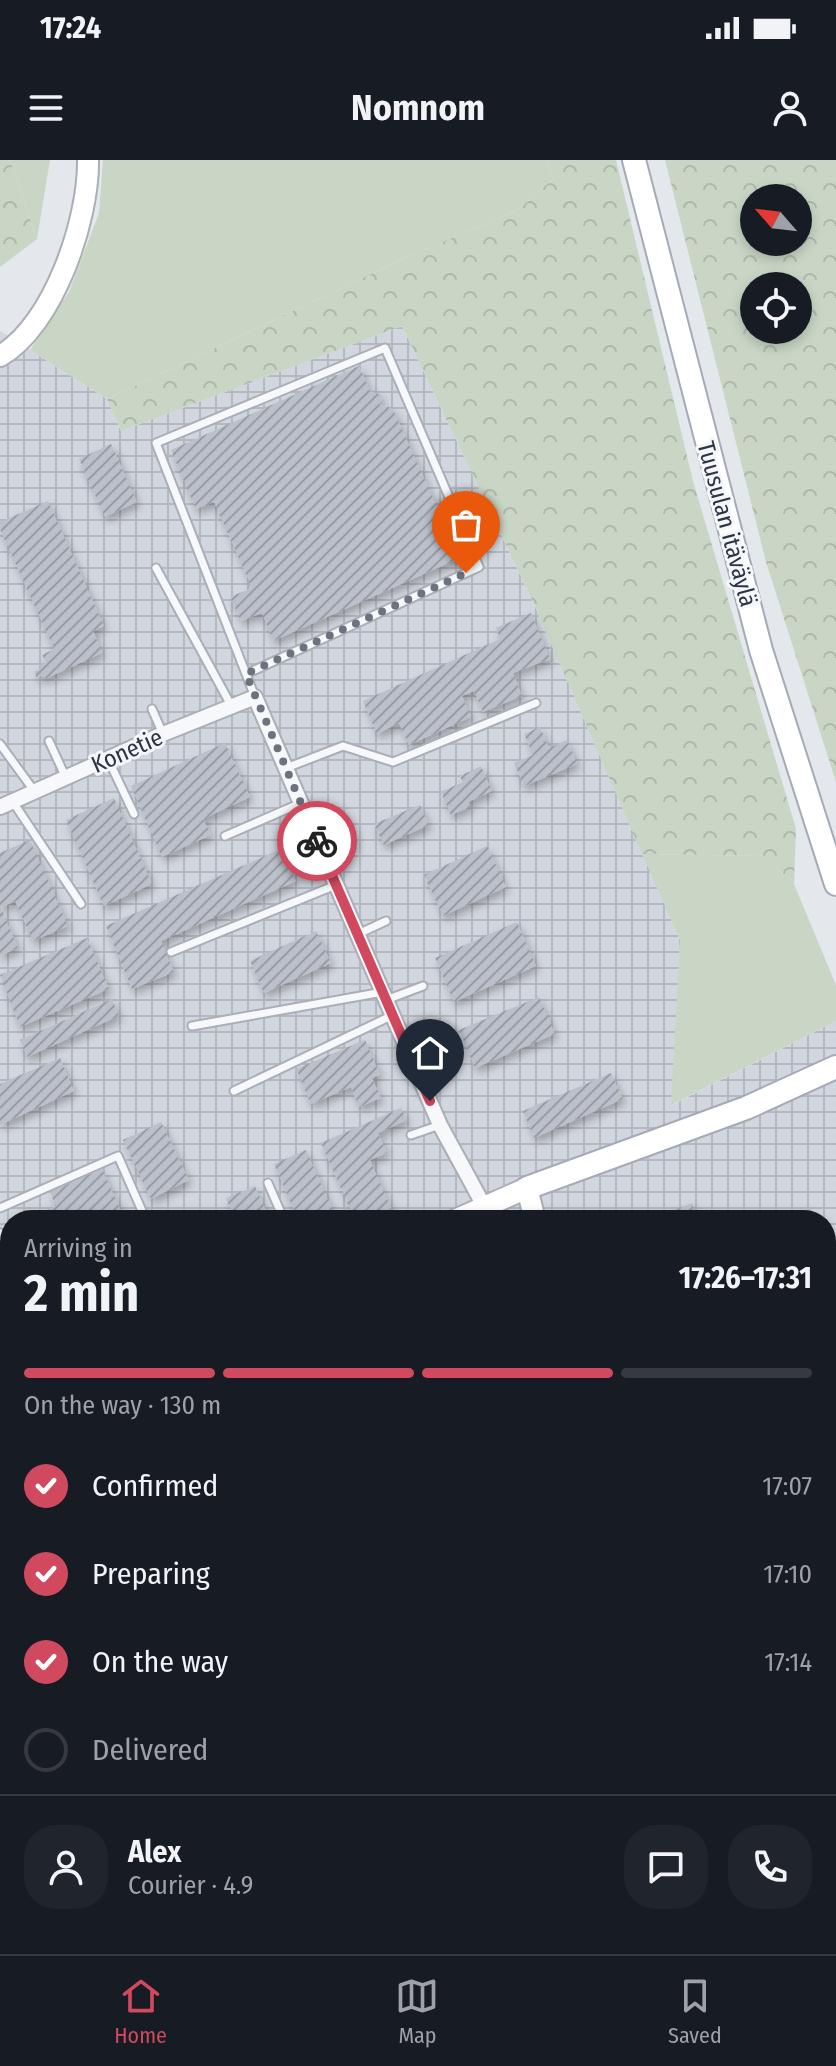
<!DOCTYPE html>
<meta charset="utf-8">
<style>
:root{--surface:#171b24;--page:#20242c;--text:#f1f3f6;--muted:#9ea1a6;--line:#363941;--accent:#d0495f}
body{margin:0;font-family:"Fira Sans Condensed",sans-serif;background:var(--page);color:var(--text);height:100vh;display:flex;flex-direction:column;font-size:30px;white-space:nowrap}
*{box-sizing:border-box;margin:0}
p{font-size:26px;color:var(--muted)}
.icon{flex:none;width:44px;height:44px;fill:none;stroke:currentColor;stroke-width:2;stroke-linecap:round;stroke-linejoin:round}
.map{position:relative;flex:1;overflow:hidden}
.sheet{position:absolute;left:0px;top:1050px;width:836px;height:744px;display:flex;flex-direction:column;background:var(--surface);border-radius:32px 32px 0 0;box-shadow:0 4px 12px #0003}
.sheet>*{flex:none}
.needle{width:52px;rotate:298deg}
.controls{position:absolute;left:740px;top:24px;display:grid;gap:16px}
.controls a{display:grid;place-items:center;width:72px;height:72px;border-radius:50%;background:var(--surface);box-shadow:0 4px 12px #0003;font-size:40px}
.pin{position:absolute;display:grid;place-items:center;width:68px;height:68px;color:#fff;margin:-82px -34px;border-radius:50% 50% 50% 0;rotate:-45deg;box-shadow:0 0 8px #0007}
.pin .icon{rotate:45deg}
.courier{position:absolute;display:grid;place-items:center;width:80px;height:80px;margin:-40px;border:6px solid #d0495f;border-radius:50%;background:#fff;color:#222;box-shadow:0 2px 10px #0007}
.headline em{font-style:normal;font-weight:700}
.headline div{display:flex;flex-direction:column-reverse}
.headline{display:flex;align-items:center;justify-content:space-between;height:136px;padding:0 24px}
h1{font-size:52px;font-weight:700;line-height:60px}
.bar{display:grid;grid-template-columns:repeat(4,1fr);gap:12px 8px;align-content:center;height:96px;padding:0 24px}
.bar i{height:10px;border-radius:6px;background:var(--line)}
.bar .active{background:var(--accent)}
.bar p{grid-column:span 4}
.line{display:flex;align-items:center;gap:20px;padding:0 24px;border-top:2px solid var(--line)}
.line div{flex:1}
.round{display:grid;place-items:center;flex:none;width:84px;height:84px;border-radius:32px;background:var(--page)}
ol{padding:0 24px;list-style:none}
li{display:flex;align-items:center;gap:24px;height:88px}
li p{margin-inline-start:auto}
li .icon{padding:8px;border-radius:50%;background:var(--accent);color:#fff;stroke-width:4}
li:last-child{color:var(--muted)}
li i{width:44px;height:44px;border:4px solid var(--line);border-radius:50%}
.status{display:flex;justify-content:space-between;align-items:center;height:56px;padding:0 40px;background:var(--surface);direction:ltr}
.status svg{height:22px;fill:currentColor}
header{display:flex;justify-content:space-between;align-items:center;height:104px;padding:0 24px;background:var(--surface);font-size:36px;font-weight:700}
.tabs{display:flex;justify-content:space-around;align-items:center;height:112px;border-top:2px solid var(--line);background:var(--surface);font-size:22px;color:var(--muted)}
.tabs a{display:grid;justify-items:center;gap:4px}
.tabs .active{color:var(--accent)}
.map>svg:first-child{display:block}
.industrial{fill:url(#industrial-grid)}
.green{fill:#c9d6c5}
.forest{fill:url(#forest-crowns);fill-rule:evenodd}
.building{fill:url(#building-hatch);filter:url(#shadow)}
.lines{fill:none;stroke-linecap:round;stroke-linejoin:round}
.lane-casing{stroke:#a9aeb7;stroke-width:11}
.street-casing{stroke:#a9aeb7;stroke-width:18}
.secondary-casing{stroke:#a9aeb7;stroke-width:24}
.primary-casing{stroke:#a3abb8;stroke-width:26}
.lane{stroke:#f7f8fa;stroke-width:7}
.street{stroke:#f7f8fa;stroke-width:14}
.secondary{stroke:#fff;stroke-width:20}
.primary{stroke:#fff;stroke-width:22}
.done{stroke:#6c737f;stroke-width:8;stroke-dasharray:0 14.4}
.route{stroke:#d0495f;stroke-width:10}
.labels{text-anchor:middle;stroke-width:6;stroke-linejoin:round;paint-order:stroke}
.street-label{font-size:24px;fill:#2b3545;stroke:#f4f6f9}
</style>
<div class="status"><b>17:24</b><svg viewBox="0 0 49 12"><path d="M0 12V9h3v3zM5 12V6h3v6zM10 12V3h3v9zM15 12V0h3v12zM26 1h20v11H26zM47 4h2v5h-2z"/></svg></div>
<header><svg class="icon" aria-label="menu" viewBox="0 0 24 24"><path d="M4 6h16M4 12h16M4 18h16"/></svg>Nomnom<svg class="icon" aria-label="person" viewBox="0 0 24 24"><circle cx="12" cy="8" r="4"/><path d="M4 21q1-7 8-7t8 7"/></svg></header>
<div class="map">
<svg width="836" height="1794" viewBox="0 0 836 1794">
<defs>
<pattern id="industrial-grid" width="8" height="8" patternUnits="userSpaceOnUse" patternTransform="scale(2)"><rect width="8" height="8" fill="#d2d6de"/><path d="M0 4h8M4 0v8" fill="none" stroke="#b4b8c0"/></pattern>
<pattern id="forest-crowns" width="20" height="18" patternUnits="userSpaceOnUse" patternTransform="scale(2)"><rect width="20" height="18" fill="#c9d6c5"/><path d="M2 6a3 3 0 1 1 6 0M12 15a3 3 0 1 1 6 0" fill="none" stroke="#adb8ab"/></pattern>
<pattern id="building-hatch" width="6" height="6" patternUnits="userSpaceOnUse" patternTransform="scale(2)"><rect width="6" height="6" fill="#bbc0ca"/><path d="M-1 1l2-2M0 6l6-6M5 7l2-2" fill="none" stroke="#989da6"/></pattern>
<filter id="shadow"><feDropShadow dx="3" dy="5" stdDeviation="4" flood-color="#0004"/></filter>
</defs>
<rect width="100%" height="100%" fill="#e4e7ec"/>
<!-- industrial -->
<g class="industrial">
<path d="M 402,166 L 533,442 L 680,780 L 672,945 L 836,861 L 836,1307 L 826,1311 L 826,1060 L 10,1060 L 10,1684 L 0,1689 L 0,171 L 107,239 L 121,271 Z"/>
<path d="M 836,1396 L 836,1794 L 0,1794 L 0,1753 L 10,1748 L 10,1784 L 826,1784 L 826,1399 Z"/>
</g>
<!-- green -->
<g class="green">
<path d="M 10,0 L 50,0 L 37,79 Z"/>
<path d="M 103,0 L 545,0 L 554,18 L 518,50 L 409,96 L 107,239 L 30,190 L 69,132 L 99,53 Z"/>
<path d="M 642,694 L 764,696 L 794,724 L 836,825 L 836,861 L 671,945 L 680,780 Z"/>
</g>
<!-- forest -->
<g class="forest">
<path d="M 0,0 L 10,0 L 37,79 L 0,107 Z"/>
<path d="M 545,0 L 616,0 L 693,321 L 796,669 L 794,724 L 764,696 L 642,694 L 533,442 L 402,166 L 121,271 L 107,239 L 409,96 L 518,50 L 554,18 Z"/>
<path d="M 665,0 L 836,0 L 836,622 L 766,402 ZM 798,38 L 798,82 L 754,82 L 754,38 ZM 798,126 L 798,170 L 754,170 L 754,126 Z"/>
</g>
<!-- building -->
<g class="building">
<path d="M 359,206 L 370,231 L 382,235 L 379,244 L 393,249 L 460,398 L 273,481 L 262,453 L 241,461 L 230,437 L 252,428 L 214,342 L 196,349 L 171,290 Z"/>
<path d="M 111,284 L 137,342 L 105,357 L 79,299 Z"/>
<path d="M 48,341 L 104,466 L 93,471 L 102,493 L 45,519 L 43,515 L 37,518 L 34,512 L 41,508 L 40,505 L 46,502 L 42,495 L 54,489 L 0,369 L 0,362 Z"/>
<path d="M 531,453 L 550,499 L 513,513 L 522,536 L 483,552 L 474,531 L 462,536 L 471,557 L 409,585 L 399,563 L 377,574 L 363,541 L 500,479 L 496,468 Z"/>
<path d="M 540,567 L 549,588 L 567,580 L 577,604 L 524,626 L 514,603 L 533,595 L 524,574 Z"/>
<path d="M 225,583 L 250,637 L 203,659 L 211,675 L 162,697 L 131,626 Z"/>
<path d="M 481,606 L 492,631 L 468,642 L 470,647 L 451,655 L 441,632 L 463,622 L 460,616 Z"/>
<path d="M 114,638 L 152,724 L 104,746 L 66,660 Z"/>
<path d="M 420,645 L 429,665 L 384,685 L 374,664 Z"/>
<path d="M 30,680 L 68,766 L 33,781 L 15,741 L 1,748 L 18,788 L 0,796 L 0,693 Z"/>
<path d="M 487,686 L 506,727 L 443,756 L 424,715 Z"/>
<path d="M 281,689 L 296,721 L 161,781 L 174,812 L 132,829 L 106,766 Z"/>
<path d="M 517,762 L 536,806 L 454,842 L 435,798 Z"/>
<path d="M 316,771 L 331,803 L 264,833 L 250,801 Z"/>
<path d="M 87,778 L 109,829 L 20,867 L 0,815 Z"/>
<path d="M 539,837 L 555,874 L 475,908 L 459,870 Z"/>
<path d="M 112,839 L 119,856 L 27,897 L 20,880 Z"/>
<path d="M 365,880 L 380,915 L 372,918 L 381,938 L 359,947 L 351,927 L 311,944 L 296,909 Z"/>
<path d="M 60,898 L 74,931 L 0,965 L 0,924 Z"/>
<path d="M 611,913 L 623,939 L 534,978 L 523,951 Z"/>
<path d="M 401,948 L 407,960 L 378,973 L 387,993 L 370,1000 L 391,1048 L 364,1060 L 355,1060 L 321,983 Z"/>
<path d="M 161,962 L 189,1020 L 151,1039 L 123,980 Z"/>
<path d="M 306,990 L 337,1060 L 298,1060 L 274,1004 Z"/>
<path d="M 102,1009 L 125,1060 L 31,1060 L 29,1057 L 56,1046 L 50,1032 Z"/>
<path d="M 255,1026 L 270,1060 L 235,1060 L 226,1038 Z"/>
<path d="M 692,1043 L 696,1054 L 706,1050 L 710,1060 L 650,1060 Z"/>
</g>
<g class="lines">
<defs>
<g id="lane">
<path d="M 156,408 L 232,547"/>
<path d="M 246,514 L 479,407 L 385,188 L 156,283 L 246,514 L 255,537"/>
<path d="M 152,549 L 163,574"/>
<path d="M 49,581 L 66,618"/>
<path d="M 0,584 L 35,632"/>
<path d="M 108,599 L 134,654"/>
<path d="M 286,608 L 343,586 L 393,602 L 536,543"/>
<path d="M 13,642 L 81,744"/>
<path d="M 225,676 L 301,643"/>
<path d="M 358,774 L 386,761"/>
<path d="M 171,792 L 336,725"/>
<path d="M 386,840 L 423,826"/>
<path d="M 192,866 L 383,832"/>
<path d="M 419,916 L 454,901"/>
<path d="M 234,931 L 393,855"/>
<path d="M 411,975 L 440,965"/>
<path d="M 268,1023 L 284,1060"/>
<path d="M 0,1048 L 118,996 L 146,1060"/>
<path d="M 0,1073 L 10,1095"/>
<path d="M 0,1490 L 10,1480"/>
<path d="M 0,1594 L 10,1615"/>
<path d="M 0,1653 L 7,1649 L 10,1638"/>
</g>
<g id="street">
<path d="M 0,647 L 163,574 L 255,537 L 440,965 L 484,1046"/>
<path d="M 0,1260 L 10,1256"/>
<path d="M 0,1446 L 10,1432"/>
<path d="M 746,1794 L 771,1784"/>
</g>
<g id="secondary">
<path d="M 0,196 C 54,165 89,59 88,0"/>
<path d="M 455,1060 L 527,1028 L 535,1060"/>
<path d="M 0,1161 L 10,1184"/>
<path d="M 826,1376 L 836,1373"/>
<path d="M 0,1729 L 10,1724"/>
<path d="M 259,1784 L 263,1794"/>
</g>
<g id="primary">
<path d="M 634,0 L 761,490 L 836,724"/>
<path d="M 527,1028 L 746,948 L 836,907"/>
</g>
</defs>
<!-- lane casing -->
<use href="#lane" class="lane-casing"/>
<!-- street casing -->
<use href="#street" class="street-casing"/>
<!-- secondary casing -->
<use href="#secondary" class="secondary-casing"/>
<!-- primary casing -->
<use href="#primary" class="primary-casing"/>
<!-- lane -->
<use href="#lane" class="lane"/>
<!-- street -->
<use href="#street" class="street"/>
<!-- secondary -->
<use href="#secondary" class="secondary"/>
<!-- primary -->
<use href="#primary" class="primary"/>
</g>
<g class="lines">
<!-- done -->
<path class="done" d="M 317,681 L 246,514 L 466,413"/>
<!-- route -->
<path class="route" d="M 317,681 L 430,941"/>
</g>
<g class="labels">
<!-- street labels -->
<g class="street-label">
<text transform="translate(727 364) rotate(75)" y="8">Tuusulan itäväylä</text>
<text transform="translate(127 591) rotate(-24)" y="8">Konetie</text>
</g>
</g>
</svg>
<div class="controls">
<a><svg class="needle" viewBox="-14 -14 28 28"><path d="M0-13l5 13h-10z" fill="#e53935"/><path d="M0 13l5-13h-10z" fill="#9ea1a6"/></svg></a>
<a><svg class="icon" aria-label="locate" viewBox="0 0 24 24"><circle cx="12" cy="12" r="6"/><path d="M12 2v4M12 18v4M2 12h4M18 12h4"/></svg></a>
</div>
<div class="pin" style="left:466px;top:413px;background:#ea580c"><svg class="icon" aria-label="bag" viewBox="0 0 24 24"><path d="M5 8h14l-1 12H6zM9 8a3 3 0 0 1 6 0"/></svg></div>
<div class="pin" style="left:430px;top:941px;background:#1f2937"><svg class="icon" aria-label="home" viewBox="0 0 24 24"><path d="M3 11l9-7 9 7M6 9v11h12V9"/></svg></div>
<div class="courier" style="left:317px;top:681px"><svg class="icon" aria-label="bike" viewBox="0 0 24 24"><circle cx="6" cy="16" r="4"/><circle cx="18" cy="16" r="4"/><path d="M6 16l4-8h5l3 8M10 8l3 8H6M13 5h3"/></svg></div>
<section class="sheet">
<div class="headline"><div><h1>2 min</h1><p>Arriving in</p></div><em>17:26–17:31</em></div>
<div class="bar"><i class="active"></i><i class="active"></i><i class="active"></i><i></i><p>On the way · 130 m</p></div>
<ol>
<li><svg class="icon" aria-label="check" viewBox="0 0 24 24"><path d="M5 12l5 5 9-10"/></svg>Confirmed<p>17:07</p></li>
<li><svg class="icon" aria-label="check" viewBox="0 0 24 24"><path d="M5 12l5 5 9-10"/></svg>Preparing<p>17:10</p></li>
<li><svg class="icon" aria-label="check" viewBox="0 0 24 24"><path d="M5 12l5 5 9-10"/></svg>On the way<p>17:14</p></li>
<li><i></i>Delivered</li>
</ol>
<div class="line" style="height:144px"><a class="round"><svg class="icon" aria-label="person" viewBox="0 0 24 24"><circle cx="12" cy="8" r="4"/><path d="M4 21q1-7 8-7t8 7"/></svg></a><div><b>Alex</b><p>Courier · 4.9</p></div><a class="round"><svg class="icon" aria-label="chat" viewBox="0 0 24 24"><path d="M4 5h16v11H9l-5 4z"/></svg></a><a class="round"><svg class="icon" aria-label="phone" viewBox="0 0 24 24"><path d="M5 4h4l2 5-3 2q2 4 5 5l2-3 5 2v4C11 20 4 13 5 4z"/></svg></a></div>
</section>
</div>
<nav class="tabs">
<a class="active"><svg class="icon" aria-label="home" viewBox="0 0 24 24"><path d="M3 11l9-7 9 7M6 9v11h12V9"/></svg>Home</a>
<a><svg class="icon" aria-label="map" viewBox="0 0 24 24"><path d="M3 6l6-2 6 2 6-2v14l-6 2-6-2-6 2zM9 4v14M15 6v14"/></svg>Map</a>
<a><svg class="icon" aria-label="saved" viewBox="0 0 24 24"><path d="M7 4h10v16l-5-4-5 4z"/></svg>Saved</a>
</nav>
